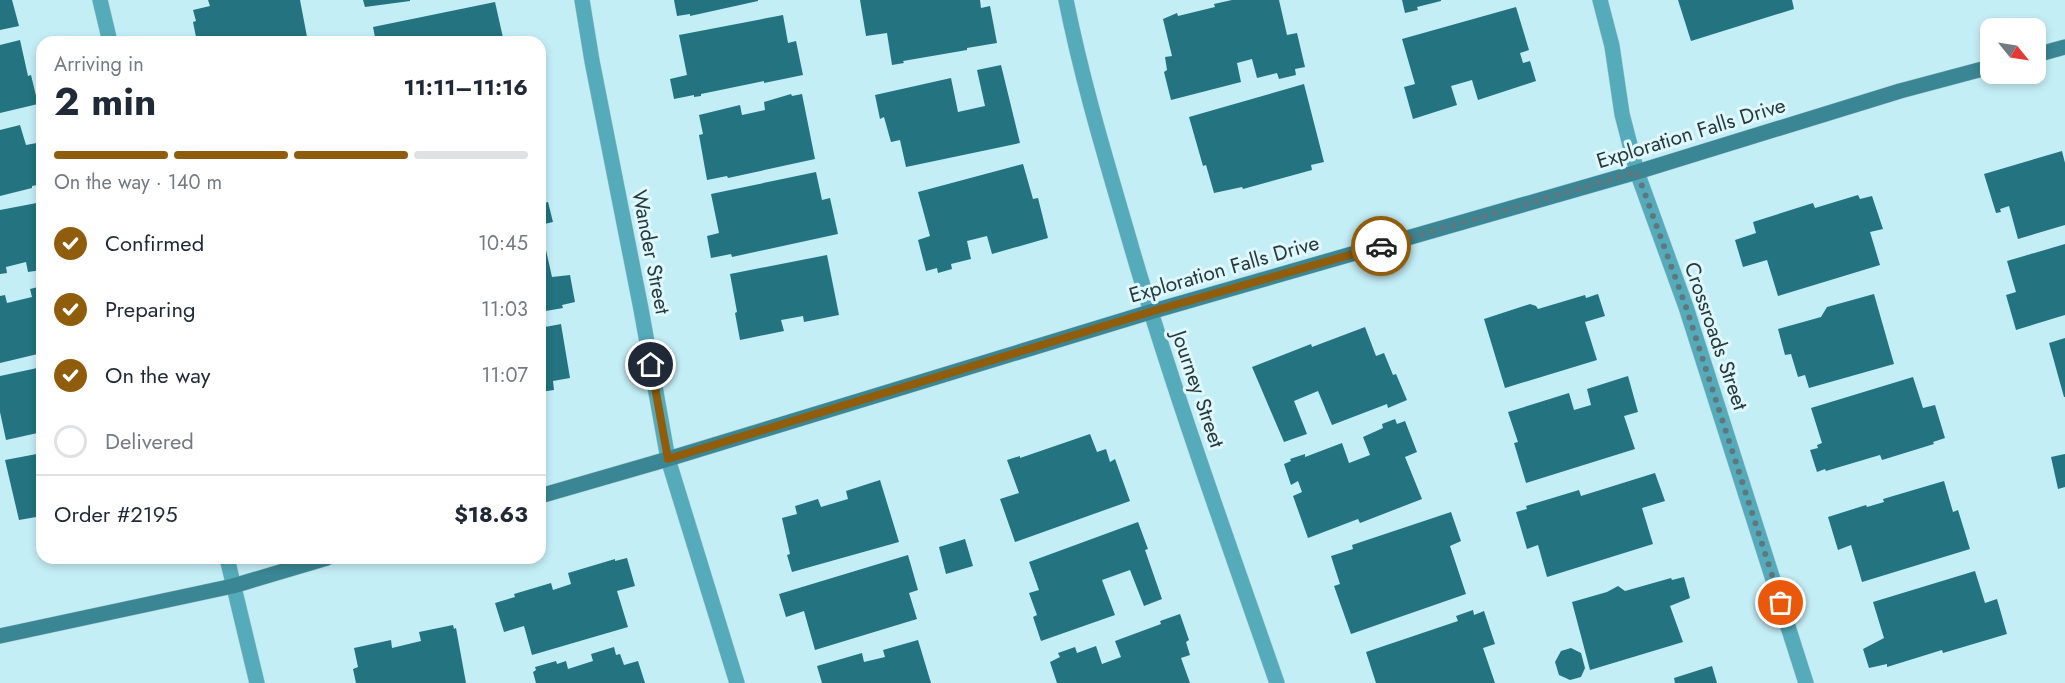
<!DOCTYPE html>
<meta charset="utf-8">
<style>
:root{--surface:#fff;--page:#f6f6f7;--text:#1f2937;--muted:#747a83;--line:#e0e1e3;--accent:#905d0d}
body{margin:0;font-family:Jost,sans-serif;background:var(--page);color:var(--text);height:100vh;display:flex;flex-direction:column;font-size:22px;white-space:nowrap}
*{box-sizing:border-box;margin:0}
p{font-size:20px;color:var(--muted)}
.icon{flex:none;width:33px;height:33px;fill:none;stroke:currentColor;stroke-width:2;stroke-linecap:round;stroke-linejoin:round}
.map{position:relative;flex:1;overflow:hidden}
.panel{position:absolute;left:36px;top:36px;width:510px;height:528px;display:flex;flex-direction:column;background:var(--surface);border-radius:18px;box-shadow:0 3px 9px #0003}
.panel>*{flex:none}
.needle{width:39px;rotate:120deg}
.buttons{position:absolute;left:1980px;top:18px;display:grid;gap:12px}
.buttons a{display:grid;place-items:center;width:66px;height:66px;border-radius:12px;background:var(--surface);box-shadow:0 3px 9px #0003;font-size:30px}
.pin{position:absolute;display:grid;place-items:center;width:51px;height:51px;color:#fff;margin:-26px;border:3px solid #fff;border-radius:50%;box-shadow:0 2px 6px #0007}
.courier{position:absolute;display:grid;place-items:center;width:60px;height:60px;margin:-30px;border:4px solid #905d0d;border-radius:50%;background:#fff;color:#222;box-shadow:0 2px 8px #0007}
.head em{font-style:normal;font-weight:700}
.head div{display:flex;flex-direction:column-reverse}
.head{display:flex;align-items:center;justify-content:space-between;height:102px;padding:0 18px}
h1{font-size:39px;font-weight:700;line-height:45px}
.bar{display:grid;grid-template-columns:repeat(4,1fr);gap:9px 6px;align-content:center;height:72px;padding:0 18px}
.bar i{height:8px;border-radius:4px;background:var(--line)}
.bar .on{background:var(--accent)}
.bar p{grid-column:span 4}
.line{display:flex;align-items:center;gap:15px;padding:0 18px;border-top:2px solid var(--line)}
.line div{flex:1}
ol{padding:0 18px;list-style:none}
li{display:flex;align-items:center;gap:18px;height:66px}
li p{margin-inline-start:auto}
li .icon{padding:6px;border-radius:50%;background:var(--accent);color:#fff;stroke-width:4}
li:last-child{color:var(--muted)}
li i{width:33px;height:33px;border:3px solid var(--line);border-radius:50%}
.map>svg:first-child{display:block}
.building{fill:#237381}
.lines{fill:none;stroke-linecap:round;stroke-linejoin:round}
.street-casing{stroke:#a5cad1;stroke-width:16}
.secondary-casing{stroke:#a5cad1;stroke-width:16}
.street{stroke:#56abbb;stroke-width:15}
.secondary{stroke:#3a8694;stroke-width:15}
.done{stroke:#5f787d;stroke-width:6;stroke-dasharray:0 10.8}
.route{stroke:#905d0d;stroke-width:8}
.labels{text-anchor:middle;stroke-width:6;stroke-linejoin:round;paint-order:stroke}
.street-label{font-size:21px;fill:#28393c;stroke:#dff8fd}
</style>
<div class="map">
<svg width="2065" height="683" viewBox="0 0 2065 683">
<rect width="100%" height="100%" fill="#c4eef6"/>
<!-- building -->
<g class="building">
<path d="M 0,0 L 12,0 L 19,26 L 0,30 Z"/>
<path d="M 208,0 L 300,0 L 308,42 L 197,42 L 193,22 L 196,21 L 193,10 L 210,6 Z"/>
<path d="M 363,0 L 410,0 L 410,1 L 365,7 Z"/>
<path d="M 674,0 L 758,0 L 758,1 L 690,16 L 690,14 L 677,16 Z"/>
<path d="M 860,0 L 980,0 L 981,8 L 990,6 L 997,43 L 967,48 L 967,50 L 903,61 L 904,63 L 892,65 L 887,33 L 866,36 Z"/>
<path d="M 1232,0 L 1279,0 L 1287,35 L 1297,33 L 1305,67 L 1295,69 L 1296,75 L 1279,79 L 1277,73 L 1257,78 L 1252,59 L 1237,63 L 1241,82 L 1171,100 L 1164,72 L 1167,70 L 1165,57 L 1172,56 L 1163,19 L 1177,13 L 1178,16 L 1215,7 L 1214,4 Z"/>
<path d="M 1402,0 L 1441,0 L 1441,1 L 1417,7 L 1418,10 L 1405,13 Z"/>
<path d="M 1678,0 L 1792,0 L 1794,9 L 1691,41 Z"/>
<path d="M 495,2 L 504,42 L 376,42 L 373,27 Z"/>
<path d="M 1516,7 L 1529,50 L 1520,53 L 1523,63 L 1530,61 L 1536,81 L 1478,100 L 1472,80 L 1451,86 L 1457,105 L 1413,119 L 1404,87 L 1415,84 L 1402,39 Z"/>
<path d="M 783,15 L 788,43 L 796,41 L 803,75 L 764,83 L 764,81 L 701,94 L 701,96 L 694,97 L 694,95 L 674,99 L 670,79 L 687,75 L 679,35 Z"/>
<path d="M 20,40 L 28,76 L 31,75 L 38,104 L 0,113 L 0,45 Z"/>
<path d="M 1001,65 L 1020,143 L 906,167 L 900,140 L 891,142 L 884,117 L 880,119 L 875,95 L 951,78 L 958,112 L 985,106 L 977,70 Z"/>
<path d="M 1304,84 L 1324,162 L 1311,165 L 1312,170 L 1243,189 L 1242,187 L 1214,193 L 1206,165 L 1203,166 L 1189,117 Z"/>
<path d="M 791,94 L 792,96 L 802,94 L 815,159 L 728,178 L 727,176 L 707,180 L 699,135 L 703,134 L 699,115 L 740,105 L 742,115 L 765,110 L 764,102 Z"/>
<path d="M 20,125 L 26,145 L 42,142 L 42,184 L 32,186 L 32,188 L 0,196 L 0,130 Z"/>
<path d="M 2062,151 L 2065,163 L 2065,225 L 2018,239 L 2009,206 L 2000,209 L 2001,212 L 1996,213 L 1984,174 Z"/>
<path d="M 1023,164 L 1033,199 L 1038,198 L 1048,238 L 992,254 L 987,236 L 967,241 L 971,259 L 951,264 L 952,269 L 938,273 L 937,268 L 926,271 L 918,240 L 930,236 L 918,192 Z"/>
<path d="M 816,172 L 822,200 L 830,198 L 838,234 L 732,257 L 731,254 L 711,258 L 707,236 L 719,233 L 711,194 Z"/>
<path d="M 1858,195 L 1860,199 L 1872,196 L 1883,229 L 1870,232 L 1880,265 L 1778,296 L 1767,260 L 1743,267 L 1735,240 L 1756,233 L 1753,222 L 1813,203 L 1815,208 Z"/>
<path d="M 42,202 L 42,270 L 28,272 L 26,262 L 6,267 L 7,273 L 0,274 L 0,210 Z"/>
<path d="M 548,202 L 553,222 L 540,225 L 540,204 Z"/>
<path d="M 544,241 L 552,277 L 570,275 L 575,302 L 562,305 L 563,308 L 540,312 L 540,242 Z"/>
<path d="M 2065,244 L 2065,315 L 2016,330 L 2006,295 L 2016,292 L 2007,261 Z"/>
<path d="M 827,255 L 839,315 L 804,322 L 803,316 L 781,320 L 784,331 L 740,340 L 735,313 L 737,312 L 730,274 Z"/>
<path d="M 42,286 L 42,353 L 0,363 L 0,296 L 5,295 L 7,303 L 32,297 L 30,289 Z"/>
<path d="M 1598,294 L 1605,316 L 1585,322 L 1597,360 L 1505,388 L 1484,319 L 1530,304 L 1536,306 L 1538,309 L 1585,295 L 1586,298 Z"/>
<path d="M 1874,294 L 1894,364 L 1809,388 L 1805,375 L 1798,377 L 1791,354 L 1785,355 L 1778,329 L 1821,317 L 1827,307 Z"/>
<path d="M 561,324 L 570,378 L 553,381 L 554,390 L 540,392 L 540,328 Z"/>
<path d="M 1365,327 L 1376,356 L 1384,353 L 1393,375 L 1396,374 L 1407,400 L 1388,408 L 1387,404 L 1332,425 L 1318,391 L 1294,401 L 1307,434 L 1284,442 L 1252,367 L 1311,344 L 1312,347 Z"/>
<path d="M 2065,338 L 2065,397 L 2064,397 L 2049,343 Z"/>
<path d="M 42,367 L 42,432 L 6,440 L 0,412 L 0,376 Z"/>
<path d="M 1628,376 L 1638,412 L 1624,416 L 1635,449 L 1526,483 L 1514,443 L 1518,442 L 1508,412 L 1569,393 L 1574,410 L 1591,405 L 1587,389 Z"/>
<path d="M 1913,377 L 1923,408 L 1935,405 L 1945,438 L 1933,442 L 1934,444 L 1882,460 L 1880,455 L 1826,471 L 1825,469 L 1817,472 L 1810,450 L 1818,448 L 1817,445 L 1822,443 L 1811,408 Z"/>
<path d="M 1395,419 L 1397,424 L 1405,421 L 1417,452 L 1405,457 L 1422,499 L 1360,523 L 1358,519 L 1308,538 L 1293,496 L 1302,492 L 1298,481 L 1291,485 L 1284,464 L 1291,461 L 1290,459 L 1305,454 L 1305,457 L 1342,443 L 1349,463 L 1370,455 L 1363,437 L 1383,428 L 1382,424 Z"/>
<path d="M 1090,434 L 1097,452 L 1106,449 L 1110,462 L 1115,459 L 1130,501 L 1015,542 L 1000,499 L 1019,493 L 1007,460 L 1020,456 L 1020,458 Z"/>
<path d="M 42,453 L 42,516 L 19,520 L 5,460 Z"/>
<path d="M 2065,454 L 2065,487 L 2058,489 L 2051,457 Z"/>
<path d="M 1655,473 L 1665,501 L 1642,508 L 1653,544 L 1547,577 L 1538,545 L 1527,549 L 1516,512 L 1527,509 L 1526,506 L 1579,490 L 1581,496 Z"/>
<path d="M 880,480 L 899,542 L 792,572 L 787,555 L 790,554 L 782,518 L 797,514 L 795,506 L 818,499 L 821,507 L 848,499 L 846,491 Z"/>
<path d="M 1944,481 L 1953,512 L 1958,510 L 1970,549 L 1862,582 L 1851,545 L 1838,550 L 1828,517 L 1866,505 L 1867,507 L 1884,502 L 1883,499 Z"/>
<path d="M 1451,512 L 1461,541 L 1450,546 L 1466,594 L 1351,634 L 1334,586 L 1340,584 L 1331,556 L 1353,549 L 1352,545 Z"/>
<path d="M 1138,522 L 1148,549 L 1145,550 L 1162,599 L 1144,606 L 1130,570 L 1102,580 L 1115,615 L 1041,641 L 1033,617 L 1037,615 L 1029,593 L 1039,590 L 1029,562 Z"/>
<path d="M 965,539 L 973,566 L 946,574 L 939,547 Z"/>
<path d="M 908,555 L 918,590 L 909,593 L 917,619 L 815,650 L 804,611 L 786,617 L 779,594 Z"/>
<path d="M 627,558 L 635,586 L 617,591 L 628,627 L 532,655 L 524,626 L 504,632 L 495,603 L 515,597 L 514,594 L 551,583 L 553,590 L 571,584 L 568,573 L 615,559 L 615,561 Z"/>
<path d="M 1975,571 L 1985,603 L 1997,599 L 2007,634 L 1943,653 L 1942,650 L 1887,667 L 1887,664 L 1869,668 L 1863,649 L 1884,638 L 1873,602 Z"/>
<path d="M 1684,577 L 1690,598 L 1670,606 L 1683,642 L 1590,670 L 1572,602 L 1607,592 L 1618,586 L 1625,591 L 1671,578 L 1672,580 Z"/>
<path d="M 1473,610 L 1474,615 L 1484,611 L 1495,644 L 1483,648 L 1495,683 L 1376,683 L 1366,652 L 1458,621 L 1456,616 Z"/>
<path d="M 1180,614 L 1189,640 L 1186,642 L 1190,655 L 1181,658 L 1190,683 L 1057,683 L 1050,662 L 1060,657 L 1058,653 L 1075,647 L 1077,653 L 1096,646 L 1102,664 L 1121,657 L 1115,641 L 1161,624 L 1160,621 Z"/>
<path d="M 453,625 L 454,629 L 456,628 L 466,683 L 356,683 L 353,669 L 358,667 L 354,648 L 391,640 L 392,648 L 421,641 L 419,632 Z"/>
<path d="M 918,640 L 931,683 L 822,683 L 817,666 L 862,653 L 864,662 L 885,657 L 883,650 Z"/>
<path d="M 614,647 L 616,655 L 620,654 L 624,665 L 638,661 L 645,683 L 536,683 L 533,672 L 536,670 L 535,667 L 556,661 L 557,664 L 566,661 L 568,669 L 593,661 L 591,654 Z"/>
<path d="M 1571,648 L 1581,653 L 1585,668 L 1581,677 L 1570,680 L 1559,675 L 1555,662 L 1561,651 Z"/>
<path d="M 1712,666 L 1717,683 L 1675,683 L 1674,678 Z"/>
</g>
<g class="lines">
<defs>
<g id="street">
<path d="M 100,0 L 110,42"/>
<path d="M 582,0 L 592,61 L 641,309 L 668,459 L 737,683"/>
<path d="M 1066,0 C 1083,85 1108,166 1132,249 C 1175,396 1227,539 1277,683"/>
<path d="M 1600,0 L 1612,46 L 1622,114 L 1637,172 L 1686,307 L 1806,683"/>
<path d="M 227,558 L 257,683"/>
</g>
<g id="secondary">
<path d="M 2036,55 L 2065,47"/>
<path d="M 540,496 L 668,459 L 1150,312 L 1637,172 L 1900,91 L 1990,67"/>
<path d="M 0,636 L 233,586 L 327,558"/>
</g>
</defs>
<!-- street casing -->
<use href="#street" class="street-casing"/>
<!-- secondary casing -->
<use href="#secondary" class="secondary-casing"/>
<!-- street -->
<use href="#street" class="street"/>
<!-- secondary -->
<use href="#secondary" class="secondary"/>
</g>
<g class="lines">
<!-- done -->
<path class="done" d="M 1381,246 L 1637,172 L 1686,307 L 1781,603"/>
<!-- route -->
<path class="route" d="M 651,365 L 668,459 L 1150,312 L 1381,246"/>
</g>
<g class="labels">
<!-- street labels -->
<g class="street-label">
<text transform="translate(1691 133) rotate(-17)" y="7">Exploration Falls Drive</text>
<text transform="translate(651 252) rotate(79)" y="7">Wander Street</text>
<text transform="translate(1224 269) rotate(-16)" y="7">Exploration Falls Drive</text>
<text transform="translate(1716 336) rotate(71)" y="7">Crossroads Street</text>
<text transform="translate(1198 389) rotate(71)" y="7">Journey Street</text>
</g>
</g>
</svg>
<div class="buttons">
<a><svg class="needle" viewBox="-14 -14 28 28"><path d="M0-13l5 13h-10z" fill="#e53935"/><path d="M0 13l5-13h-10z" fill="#747a83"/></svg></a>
</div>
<div class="pin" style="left:1781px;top:603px;background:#ea580c"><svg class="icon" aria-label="bag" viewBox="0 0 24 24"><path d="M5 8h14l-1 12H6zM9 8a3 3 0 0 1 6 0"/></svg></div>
<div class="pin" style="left:651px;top:365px;background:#1f2937"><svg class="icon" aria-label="home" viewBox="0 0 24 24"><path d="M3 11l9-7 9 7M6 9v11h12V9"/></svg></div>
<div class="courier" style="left:1381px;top:246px"><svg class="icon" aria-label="car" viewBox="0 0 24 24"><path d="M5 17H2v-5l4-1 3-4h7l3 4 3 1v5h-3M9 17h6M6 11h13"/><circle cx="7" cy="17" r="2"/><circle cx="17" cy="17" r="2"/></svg></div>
<section class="panel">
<div class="head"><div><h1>2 min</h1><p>Arriving in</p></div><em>11:11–11:16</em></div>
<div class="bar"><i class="on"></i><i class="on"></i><i class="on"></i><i></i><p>On the way · 140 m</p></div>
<ol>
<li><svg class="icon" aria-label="check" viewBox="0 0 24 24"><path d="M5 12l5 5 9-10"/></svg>Confirmed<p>10:45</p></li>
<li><svg class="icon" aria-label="check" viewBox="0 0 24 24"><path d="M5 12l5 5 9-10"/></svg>Preparing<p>11:03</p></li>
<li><svg class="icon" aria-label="check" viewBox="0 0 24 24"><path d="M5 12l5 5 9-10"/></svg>On the way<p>11:07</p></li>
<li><i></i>Delivered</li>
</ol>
<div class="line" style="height:78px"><div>Order #2195</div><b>$18.63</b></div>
</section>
</div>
